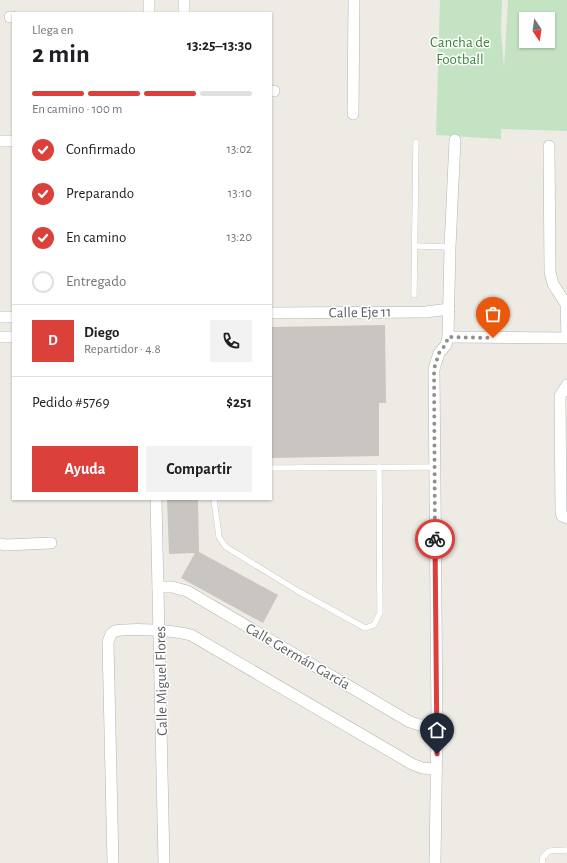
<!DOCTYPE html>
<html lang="es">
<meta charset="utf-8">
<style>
:root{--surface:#fff;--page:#f2f2f2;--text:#202124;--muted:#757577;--line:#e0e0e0;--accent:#dc403b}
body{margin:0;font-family:"Alegreya Sans",sans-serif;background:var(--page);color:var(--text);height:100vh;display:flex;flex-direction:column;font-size:15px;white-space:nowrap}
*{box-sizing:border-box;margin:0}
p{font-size:13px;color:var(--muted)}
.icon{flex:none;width:22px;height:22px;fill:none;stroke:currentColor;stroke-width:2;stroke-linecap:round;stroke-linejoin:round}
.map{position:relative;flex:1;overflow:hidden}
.panel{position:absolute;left:12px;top:12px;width:260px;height:488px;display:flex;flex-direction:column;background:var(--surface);border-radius:0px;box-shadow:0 1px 3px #0004}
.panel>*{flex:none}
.needle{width:26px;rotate:167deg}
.fabs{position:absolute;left:519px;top:12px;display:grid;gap:8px}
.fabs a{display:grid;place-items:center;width:36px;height:36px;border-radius:0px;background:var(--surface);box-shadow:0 1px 3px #0004;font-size:20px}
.pin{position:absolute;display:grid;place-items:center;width:34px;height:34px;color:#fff;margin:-41px -17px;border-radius:50% 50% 50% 0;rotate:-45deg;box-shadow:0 0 4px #0007}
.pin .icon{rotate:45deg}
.courier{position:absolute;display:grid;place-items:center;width:40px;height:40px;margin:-20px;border:3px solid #dc403b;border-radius:50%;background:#fff;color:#222;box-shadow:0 1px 5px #0007}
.overview em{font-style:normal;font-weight:600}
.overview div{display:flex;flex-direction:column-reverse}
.overview{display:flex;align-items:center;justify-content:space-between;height:68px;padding:0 20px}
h1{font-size:26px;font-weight:600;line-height:30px}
.bar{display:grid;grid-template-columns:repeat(4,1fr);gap:6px 4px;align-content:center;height:48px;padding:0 20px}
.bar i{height:5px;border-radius:3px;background:var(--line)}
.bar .on{background:var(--accent)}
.bar p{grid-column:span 4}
.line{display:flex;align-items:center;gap:10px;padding:0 20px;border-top:1px solid var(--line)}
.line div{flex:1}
.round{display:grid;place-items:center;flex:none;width:42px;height:42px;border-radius:0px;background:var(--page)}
ol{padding:0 20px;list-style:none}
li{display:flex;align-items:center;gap:12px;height:44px}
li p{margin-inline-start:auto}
li .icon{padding:4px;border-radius:50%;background:var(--accent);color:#fff;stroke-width:4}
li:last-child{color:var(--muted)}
li i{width:22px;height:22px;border:2px solid var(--line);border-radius:50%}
.cta{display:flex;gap:8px;margin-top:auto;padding:8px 20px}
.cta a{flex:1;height:46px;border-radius:0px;background:var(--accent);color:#fff;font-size:16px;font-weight:600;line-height:46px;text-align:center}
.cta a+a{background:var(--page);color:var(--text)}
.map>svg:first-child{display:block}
.green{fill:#c4e3c2;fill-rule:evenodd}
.building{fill:#c9c5c0}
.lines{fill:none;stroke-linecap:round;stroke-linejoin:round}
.lane-casing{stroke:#b1b4b8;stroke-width:6}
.street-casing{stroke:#b1b4b8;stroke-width:12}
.lane{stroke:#fff;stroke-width:5.5}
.street{stroke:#fff;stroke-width:11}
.done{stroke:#8f9190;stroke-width:4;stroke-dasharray:0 7.2}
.route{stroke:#dc403b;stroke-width:5}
.labels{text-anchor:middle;stroke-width:3;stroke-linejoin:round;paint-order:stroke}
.park-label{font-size:15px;fill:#3c833c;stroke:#fff}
.street-label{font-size:15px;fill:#5c6063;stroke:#fff}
</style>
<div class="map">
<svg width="567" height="863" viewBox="0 0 567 863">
<rect width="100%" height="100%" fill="#edebe4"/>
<!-- green -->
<path class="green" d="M 440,0 L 502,0 L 501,31 L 504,68 L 508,0 L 567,0 L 567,131 L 501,129 L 501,139 L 436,135 ZM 526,19 L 548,19 L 548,41 L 526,41 Z"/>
<!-- building -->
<g class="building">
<path d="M 385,325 L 386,403 L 379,403 L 379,456 L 271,458 L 271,327 Z"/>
<path d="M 167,499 L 198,499 L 199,552 L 278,595 L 263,623 L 181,578 L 195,553 L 169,554 Z"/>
</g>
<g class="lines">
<defs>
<g id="lane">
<path d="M 415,246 L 450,247"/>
<path d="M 414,295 L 416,142"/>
<path d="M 271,468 L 434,467"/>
<path d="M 214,499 L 219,537 L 226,547 L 298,591 L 365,628 L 374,625 L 380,613 L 379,467"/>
<path d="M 542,863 L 543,857 L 549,851 L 567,850"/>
</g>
<g id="street">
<path d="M 149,0 L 149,13"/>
<path d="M 184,0 L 184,13"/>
<path d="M 10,17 L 13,17"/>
<path d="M 271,91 L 274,91"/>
<path d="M 353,114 L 354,0"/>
<path d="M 0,141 L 13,141"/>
<path d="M 549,146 L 550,272 L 553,284 L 566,304 L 567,336"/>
<path d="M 271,313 L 426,312 L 449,309"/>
<path d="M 0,317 L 13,317"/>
<path d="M 0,337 L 13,337"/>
<path d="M 448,337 L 567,338"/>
<path d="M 567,385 L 560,396 L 561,512 L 562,516 L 567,518"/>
<path d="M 156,499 L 164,863"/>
<path d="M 0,544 L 6,545 L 51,543"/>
<path d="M 158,587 L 172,587 L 187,591 L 410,722 L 420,725 L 437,724"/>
<path d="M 113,863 L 108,642 L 111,634 L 115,631 C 135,628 172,630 191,635 L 412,764 L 422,768 L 436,769"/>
<path d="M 435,863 L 437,724 L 434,369 L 439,353 L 446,345 L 448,337 L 450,247 L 455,140"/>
</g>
</defs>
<!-- lane casing -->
<use href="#lane" class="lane-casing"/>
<!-- street casing -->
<use href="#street" class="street-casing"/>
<!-- lane -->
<use href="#lane" class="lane"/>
<!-- street -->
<use href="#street" class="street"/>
</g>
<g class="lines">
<!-- done -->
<path class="done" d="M 435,539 L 434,369 L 439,353 L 446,344 L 448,337 L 493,338"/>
<!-- route -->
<path class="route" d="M 435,539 L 437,754"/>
</g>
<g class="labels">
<!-- park labels -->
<g class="park-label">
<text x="460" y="47">Cancha de<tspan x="460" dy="17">Football</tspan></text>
</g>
<!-- street labels -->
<g class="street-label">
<text transform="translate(360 312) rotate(-1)" y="5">Calle Eje 11</text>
<text transform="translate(298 656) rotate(30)" y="5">Calle Germán García</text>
<text transform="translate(161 681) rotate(-91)" y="5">Calle Miguel Flores</text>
</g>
</g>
</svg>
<div class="fabs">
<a><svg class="needle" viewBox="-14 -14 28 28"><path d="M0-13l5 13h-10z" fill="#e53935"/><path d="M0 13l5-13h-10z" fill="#757577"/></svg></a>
</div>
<div class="pin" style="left:493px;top:338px;background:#ea580c"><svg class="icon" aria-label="bag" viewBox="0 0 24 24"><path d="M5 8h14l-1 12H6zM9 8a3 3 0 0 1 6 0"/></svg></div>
<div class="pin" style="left:437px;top:754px;background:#1f2937"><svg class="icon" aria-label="home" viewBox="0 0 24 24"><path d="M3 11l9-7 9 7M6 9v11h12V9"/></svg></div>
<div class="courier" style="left:435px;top:539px"><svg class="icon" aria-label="bike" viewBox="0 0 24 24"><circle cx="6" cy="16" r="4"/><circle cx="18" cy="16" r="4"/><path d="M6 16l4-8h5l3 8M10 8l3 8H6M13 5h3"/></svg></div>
<section class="panel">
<div class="overview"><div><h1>2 min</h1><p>Llega en</p></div><em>13:25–13:30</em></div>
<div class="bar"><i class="on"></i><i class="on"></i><i class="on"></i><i></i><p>En camino · 100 m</p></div>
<ol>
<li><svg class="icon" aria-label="check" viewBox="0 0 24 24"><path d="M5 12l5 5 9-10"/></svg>Confirmado<p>13:02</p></li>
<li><svg class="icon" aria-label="check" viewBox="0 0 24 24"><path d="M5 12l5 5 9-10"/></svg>Preparando<p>13:10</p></li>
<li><svg class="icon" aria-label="check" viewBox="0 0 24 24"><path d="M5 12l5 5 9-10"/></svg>En camino<p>13:20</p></li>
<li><i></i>Entregado</li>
</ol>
<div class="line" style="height:72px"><b class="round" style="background:var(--accent);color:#fff">D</b><div><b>Diego</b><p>Repartidor · 4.8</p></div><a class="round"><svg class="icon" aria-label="phone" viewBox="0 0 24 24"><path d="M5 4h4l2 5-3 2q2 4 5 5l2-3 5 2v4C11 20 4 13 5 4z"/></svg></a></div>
<div class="line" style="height:52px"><div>Pedido #5769</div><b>$251</b></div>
<div class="cta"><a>Ayuda</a><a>Compartir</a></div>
</section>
</div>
